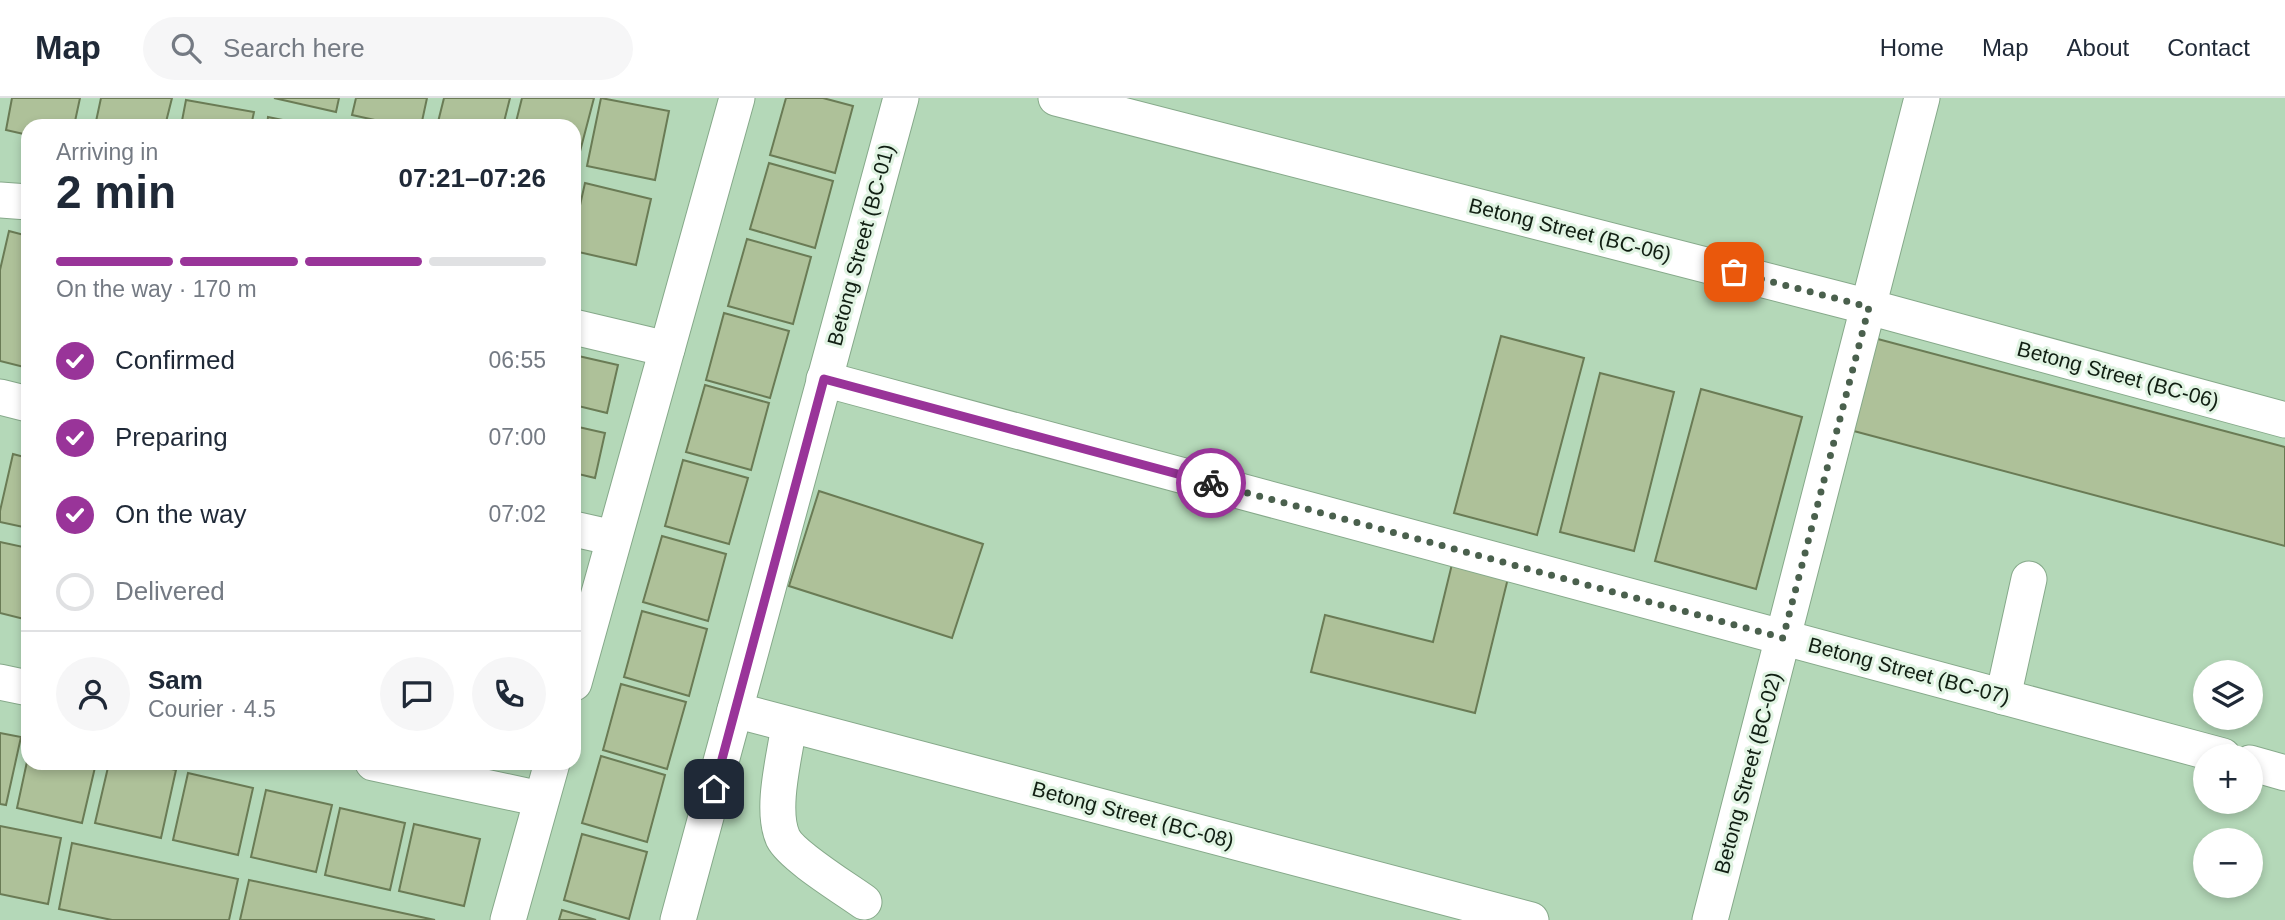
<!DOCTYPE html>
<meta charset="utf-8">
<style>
:root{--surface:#fff;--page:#f6f6f7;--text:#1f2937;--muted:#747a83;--line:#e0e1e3;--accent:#993499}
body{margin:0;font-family:Arial,sans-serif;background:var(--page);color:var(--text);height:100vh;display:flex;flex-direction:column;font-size:26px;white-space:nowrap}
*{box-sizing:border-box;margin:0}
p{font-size:23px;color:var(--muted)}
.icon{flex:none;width:38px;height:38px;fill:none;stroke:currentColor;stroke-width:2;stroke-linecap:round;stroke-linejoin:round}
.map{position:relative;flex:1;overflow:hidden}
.drawer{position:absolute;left:21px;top:21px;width:560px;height:651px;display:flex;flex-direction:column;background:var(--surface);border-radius:21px;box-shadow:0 4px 10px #0003}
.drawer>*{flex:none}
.buttons{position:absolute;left:2193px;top:562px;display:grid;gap:14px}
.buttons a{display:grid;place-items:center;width:70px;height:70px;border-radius:50%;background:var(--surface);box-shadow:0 4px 10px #0003;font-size:35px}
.pin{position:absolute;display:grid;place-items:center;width:60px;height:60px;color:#fff;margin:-30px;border-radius:14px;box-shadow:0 4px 10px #0006}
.courier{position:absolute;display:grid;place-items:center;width:70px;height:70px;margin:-35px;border:5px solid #993499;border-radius:50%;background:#fff;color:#222;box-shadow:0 2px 9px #0007}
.summary em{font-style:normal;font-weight:700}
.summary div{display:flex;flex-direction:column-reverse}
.summary{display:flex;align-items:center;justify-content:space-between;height:119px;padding:0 35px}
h1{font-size:46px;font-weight:700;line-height:52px}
.bar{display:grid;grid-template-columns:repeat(4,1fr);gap:10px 7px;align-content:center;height:84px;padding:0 35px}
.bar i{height:9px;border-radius:5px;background:var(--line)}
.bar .on{background:var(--accent)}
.bar p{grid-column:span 4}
.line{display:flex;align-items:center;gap:18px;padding:0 35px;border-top:2px solid var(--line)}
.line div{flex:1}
.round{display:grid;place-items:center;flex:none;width:74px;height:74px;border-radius:37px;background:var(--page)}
ol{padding:0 35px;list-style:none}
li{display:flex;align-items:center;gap:21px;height:77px}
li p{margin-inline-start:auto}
li .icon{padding:7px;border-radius:50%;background:var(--accent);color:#fff;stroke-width:4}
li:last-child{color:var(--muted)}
li i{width:38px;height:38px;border:4px solid var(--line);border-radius:50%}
header{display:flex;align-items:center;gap:42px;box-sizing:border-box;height:98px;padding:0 35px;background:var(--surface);border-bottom:2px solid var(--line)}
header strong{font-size:33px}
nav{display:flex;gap:38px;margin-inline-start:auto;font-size:24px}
.search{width:490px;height:63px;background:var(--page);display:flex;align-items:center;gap:18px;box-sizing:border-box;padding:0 24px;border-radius:38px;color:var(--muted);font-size:26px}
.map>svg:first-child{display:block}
.building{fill:#aec199;stroke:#6a7b55;stroke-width:2}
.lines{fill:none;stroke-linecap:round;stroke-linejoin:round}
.minor-casing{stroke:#86a98a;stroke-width:37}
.minor{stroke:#fff;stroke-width:35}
.done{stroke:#4a604d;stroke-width:7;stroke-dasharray:0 12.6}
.route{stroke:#993499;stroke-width:9}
.labels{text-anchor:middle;stroke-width:6;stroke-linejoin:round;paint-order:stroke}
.street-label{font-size:21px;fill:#111f13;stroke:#e1f4e3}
</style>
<header>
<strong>Map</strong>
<div class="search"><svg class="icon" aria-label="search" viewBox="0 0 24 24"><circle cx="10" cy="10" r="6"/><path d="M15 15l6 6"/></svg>Search here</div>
<nav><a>Home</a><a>Map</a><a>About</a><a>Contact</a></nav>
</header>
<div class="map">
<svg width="2285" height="822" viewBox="0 0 2285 822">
<rect width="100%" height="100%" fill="#b4d8b8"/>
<!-- building -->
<g class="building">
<path d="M 12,0 L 80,0 L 74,28 L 28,28 L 28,37 L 6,32 Z"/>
<path d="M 101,0 L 172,0 L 165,28 L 95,28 Z"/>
<path d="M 274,0 L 339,0 L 336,14 Z"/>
<path d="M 356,0 L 427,0 L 421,28 L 402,28 L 352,17 Z"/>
<path d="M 444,0 L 510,0 L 503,28 L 437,28 Z"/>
<path d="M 522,0 L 594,0 L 577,65 L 574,65 L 574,28 L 515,28 Z"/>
<path d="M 601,0 L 669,13 L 655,82 L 587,68 Z"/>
<path d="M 786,0 L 823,0 L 853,8 L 835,75 L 770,57 Z"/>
<path d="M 186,2 L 254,14 L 251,28 L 181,28 Z"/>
<path d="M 268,19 L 312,28 L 267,28 Z"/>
<path d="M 769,65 L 833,83 L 815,150 L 750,131 Z"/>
<path d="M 585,85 L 651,101 L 636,167 L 574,153 L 574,134 Z"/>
<path d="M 9,133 L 28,138 L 28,270 L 0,263 L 0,172 Z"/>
<path d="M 747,141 L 811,159 L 793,226 L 728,208 Z"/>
<path d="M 724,215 L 789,233 L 770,300 L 706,282 Z"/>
<path d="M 1501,238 L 1584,260 L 1537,437 L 1454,415 Z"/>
<path d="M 1874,240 L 2285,349 L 2285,448 L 1850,332 Z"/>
<path d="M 574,257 L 618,267 L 607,315 L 574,307 Z"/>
<path d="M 1600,275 L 1674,294 L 1634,453 L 1560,434 Z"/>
<path d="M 705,287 L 769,305 L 751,372 L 686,354 Z"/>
<path d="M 1701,291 L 1802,319 L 1756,491 L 1655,463 Z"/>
<path d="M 574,328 L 605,335 L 595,380 L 574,375 Z"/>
<path d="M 13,356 L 28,360 L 28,430 L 0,424 L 0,413 Z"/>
<path d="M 683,362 L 748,380 L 729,446 L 665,428 Z"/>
<path d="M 819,393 L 983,446 L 952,540 L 789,488 Z"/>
<path d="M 662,438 L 726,456 L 708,523 L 643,504 Z"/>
<path d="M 0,444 L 28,450 L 28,522 L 0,515 Z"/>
<path d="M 1453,462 L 1509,476 L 1475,615 L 1311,574 L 1325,517 L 1433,544 Z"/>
<path d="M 642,513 L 707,531 L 689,598 L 624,579 Z"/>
<path d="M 621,586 L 686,604 L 667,671 L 603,652 Z"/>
<path d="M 0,635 L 21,639 L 6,707 L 0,706 Z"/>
<path d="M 601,658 L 665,677 L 647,744 L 582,725 Z"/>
<path d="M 28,659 L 28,665 L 96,665 L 82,725 L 17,710 Z"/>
<path d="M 109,665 L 144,665 L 176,672 L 161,740 L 95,725 Z"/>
<path d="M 188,675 L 253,690 L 238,757 L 173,742 Z"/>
<path d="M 266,692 L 332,707 L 316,774 L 251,759 Z"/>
<path d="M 340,710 L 405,725 L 390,792 L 325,777 Z"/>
<path d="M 414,726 L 480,741 L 464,808 L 399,793 Z"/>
<path d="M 0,728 L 61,740 L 48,806 L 0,796 Z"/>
<path d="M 582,736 L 647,754 L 629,821 L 564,802 Z"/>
<path d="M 72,745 L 238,781 L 229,822 L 112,822 L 59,811 Z"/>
<path d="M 249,782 L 435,822 L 240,822 Z"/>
<path d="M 562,812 L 596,822 L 559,822 Z"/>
</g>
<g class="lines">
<defs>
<g id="minor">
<path d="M 1056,0 L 1869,209 L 2285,322"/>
<path d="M 0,102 L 28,104"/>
<path d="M 574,229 L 667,251"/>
<path d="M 824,281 L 2223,658"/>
<path d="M 0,299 L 28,306"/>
<path d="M 574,431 L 614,440"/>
<path d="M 0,584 L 28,590"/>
<path d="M 574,585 L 737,0"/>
<path d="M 2003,599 L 2029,481"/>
<path d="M 735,612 L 1531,822"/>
<path d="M 789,627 C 785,657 770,711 783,740 C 792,758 846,791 864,804"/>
<path d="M 373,665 L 541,701"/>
<path d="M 2250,665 L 2285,675"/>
<path d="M 508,822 L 552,665"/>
<path d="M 678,822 L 901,0"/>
<path d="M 1710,822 L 1922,0"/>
</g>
</defs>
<!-- minor casing -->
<use href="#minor" class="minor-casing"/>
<!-- minor -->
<use href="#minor" class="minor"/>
</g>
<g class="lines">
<!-- done -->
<path class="done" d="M 1211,385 L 1783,540 L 1869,209 L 1734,174"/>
<!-- route -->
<path class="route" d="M 714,691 L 824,281 L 1211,385"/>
</g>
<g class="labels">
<!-- street labels -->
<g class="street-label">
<text transform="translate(1570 132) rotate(14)" y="7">Betong Street (BC-06)</text>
<text transform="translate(861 147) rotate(-75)" y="7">Betong Street (BC-01)</text>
<text transform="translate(2118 277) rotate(15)" y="7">Betong Street (BC-06)</text>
<text transform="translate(1909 573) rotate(15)" y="7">Betong Street (BC-07)</text>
<text transform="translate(1748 675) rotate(-75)" y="7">Betong Street (BC-02)</text>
<text transform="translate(1133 717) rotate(15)" y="7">Betong Street (BC-08)</text>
</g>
</g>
</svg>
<div class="buttons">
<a><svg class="icon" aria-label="layers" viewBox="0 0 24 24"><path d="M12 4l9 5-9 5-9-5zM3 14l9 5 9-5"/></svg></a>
<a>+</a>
<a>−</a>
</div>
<div class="pin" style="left:1734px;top:174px;background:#ea580c"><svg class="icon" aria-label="bag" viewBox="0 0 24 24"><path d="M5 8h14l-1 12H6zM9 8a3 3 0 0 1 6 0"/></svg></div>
<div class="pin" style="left:714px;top:691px;background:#1f2937"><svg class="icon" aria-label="home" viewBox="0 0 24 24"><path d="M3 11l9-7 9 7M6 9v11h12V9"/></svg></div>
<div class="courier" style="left:1211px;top:385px"><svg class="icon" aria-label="bike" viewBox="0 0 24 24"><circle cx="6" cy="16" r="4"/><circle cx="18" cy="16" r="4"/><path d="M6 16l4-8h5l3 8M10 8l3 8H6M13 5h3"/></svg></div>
<section class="drawer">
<div class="summary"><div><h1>2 min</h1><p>Arriving in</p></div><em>07:21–07:26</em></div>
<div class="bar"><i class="on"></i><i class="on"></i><i class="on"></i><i></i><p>On the way · 170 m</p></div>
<ol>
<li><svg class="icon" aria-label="check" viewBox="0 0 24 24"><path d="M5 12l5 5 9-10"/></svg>Confirmed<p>06:55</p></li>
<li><svg class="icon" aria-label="check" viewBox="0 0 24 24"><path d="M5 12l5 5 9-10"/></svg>Preparing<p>07:00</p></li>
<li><svg class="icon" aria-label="check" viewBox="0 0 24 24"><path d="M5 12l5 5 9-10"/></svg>On the way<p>07:02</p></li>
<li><i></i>Delivered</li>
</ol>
<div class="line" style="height:126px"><a class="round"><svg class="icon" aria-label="person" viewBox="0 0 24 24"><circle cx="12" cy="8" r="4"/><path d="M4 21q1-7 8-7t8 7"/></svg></a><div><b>Sam</b><p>Courier · 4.5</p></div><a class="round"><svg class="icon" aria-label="chat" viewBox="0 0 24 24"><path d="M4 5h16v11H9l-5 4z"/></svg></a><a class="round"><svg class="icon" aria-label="phone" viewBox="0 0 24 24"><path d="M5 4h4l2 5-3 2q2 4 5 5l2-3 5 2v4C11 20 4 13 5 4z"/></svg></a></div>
</section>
</div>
